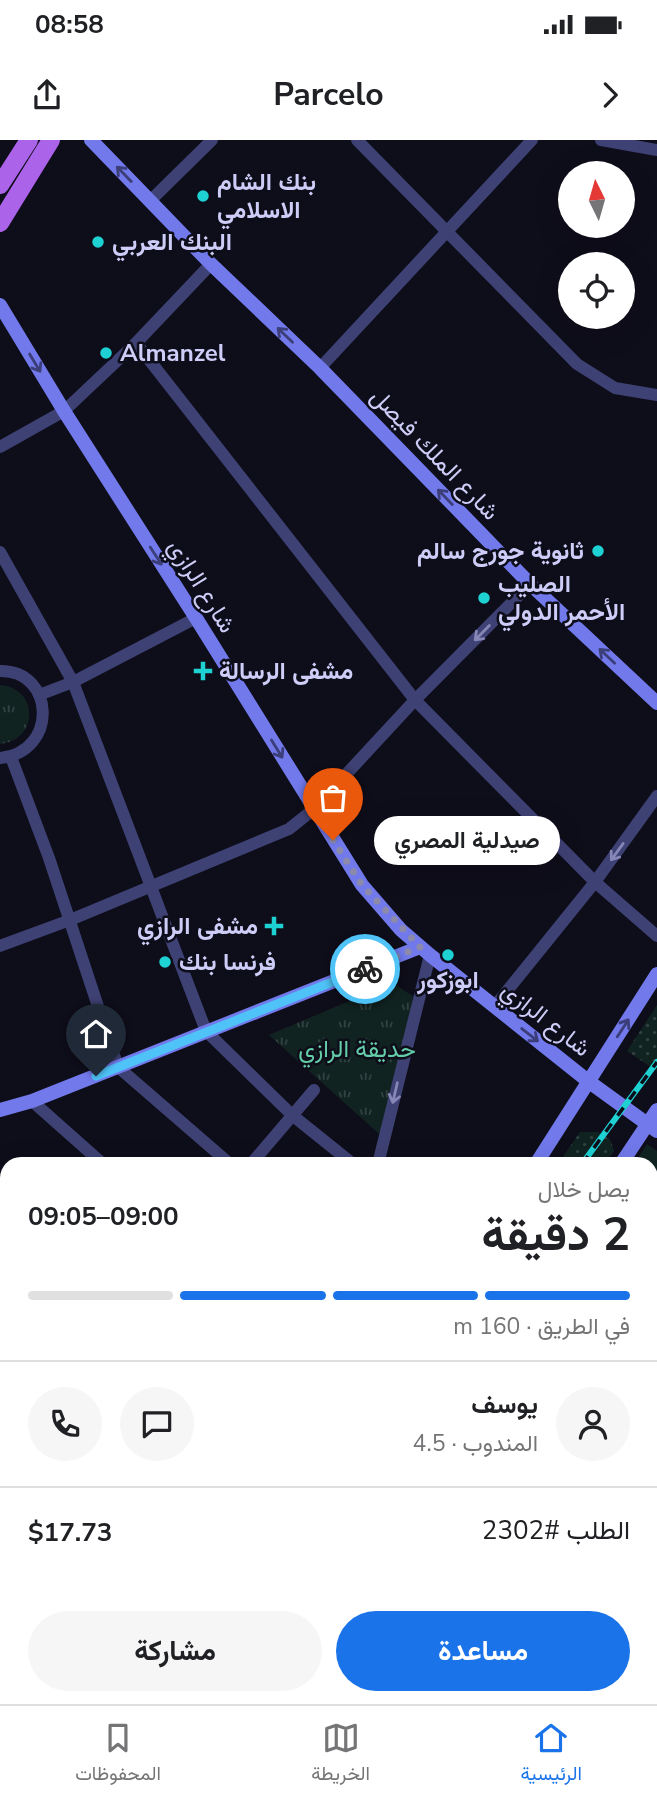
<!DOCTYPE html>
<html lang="ar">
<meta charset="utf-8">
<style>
:root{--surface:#fff;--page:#f6f6f6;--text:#202124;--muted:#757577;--line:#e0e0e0;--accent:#1a73e8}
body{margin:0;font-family:"Nunito Sans",Vazirmatn,sans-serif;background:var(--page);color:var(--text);direction:rtl;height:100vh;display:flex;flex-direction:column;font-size:26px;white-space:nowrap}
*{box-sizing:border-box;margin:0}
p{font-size:23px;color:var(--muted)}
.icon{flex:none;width:38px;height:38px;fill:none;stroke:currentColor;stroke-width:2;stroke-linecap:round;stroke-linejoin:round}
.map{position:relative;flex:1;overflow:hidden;direction:ltr}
.sheet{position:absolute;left:0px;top:1017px;width:658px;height:548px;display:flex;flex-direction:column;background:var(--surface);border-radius:21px 21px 0 0;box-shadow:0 7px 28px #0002;direction:rtl}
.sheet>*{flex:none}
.needle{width:46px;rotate:355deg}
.fabs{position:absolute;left:558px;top:21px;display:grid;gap:14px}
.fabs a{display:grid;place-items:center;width:77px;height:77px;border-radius:50%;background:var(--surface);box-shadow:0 7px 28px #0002;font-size:35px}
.pin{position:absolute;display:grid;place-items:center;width:60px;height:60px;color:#fff;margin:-72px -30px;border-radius:50% 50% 50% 0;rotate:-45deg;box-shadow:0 0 7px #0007}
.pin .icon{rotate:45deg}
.courier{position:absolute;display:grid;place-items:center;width:70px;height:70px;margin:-35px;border:5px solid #4fc3f7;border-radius:50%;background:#fff;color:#222;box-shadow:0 2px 9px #0007}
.bubble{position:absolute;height:49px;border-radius:24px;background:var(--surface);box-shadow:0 7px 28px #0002;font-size:23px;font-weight:700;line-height:49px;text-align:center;direction:rtl}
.head em{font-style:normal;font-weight:700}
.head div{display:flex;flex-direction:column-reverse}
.head{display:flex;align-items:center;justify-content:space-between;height:119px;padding:0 28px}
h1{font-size:46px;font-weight:700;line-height:52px}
.bar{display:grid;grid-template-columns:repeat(4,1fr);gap:10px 7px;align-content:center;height:84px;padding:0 28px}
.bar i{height:9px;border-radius:5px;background:var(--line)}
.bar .active{background:var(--accent)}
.bar p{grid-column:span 4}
.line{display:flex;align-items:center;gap:18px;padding:0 28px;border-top:2px solid var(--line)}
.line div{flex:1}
.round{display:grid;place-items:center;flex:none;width:74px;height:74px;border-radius:37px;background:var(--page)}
.cta{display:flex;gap:14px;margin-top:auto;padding:14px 28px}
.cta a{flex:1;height:80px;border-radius:42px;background:var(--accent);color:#fff;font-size:28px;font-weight:700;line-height:80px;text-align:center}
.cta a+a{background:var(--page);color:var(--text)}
.status{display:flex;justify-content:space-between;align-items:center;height:49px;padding:0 35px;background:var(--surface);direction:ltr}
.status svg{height:19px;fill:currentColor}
header{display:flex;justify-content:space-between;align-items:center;height:91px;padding:0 28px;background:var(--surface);font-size:32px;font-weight:700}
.menu{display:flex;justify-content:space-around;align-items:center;height:98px;border-top:2px solid var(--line);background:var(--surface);font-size:19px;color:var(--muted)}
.menu a{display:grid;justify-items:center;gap:4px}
.menu .active{color:var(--accent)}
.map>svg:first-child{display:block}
.grass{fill:url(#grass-dots)}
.park{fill:url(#park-tufts)}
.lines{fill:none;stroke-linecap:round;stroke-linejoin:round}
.street{stroke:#3e4173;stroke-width:12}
.secondary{stroke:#7179eb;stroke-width:14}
.primary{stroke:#ab63e9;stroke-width:18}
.rail-casing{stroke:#1ed1d3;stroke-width:6}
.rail{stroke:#0e0d1a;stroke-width:3.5;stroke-dasharray:10;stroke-linecap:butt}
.oneway{stroke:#3b3e78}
.oneway2{stroke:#8687b6}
.done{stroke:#8b8aaa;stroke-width:7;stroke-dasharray:0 12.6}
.route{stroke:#4fc3f7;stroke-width:9}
.poi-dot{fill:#1ed1d3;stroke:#0e0d1a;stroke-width:2.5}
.labels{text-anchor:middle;stroke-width:5;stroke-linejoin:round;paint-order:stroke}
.poi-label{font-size:24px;font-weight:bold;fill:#cecdf8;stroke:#0e0d1a;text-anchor:start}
.street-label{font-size:24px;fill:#cecdf8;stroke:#0e0d1a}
.park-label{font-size:24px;fill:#64cda9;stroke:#0e0d1a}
</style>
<div class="status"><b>08:58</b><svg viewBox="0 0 49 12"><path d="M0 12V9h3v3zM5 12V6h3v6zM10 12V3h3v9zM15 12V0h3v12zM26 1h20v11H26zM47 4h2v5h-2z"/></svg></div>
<header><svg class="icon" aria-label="forward" viewBox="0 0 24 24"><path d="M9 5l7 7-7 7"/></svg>Parcelo<svg class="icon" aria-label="share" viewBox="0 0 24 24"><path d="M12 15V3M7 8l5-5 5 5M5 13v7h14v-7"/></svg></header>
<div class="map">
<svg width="657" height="1564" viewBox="0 0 657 1564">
<defs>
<pattern id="grass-dots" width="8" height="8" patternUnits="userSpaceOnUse" patternTransform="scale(1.75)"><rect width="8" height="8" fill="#112321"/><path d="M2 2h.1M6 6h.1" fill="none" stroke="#324242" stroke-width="1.8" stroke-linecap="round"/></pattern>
<pattern id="park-tufts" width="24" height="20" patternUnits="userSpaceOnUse" patternTransform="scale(1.75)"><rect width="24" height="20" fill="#112321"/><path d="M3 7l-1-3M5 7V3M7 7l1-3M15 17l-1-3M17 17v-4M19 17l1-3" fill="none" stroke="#324242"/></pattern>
</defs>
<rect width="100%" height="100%" fill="#0e0d1a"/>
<!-- grass -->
<g class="grass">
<path d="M 657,865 L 657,931 L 627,911 Z"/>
<path d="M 580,992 L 598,992 L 610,999 L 614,1011 L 605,1024 L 558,1024 Z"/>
<path d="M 188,1558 L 250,1558 L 246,1564 L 183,1564 Z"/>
</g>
<!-- park -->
<g class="park">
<path d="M 0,545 C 39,548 39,600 0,604 Z"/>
<path d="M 392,843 L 413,856 L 387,1001 L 269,895 Z"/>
<path d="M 647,1004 L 657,1011 L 657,1058 L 651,1068 L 651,1024 L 634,1024 Z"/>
</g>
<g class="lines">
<!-- street -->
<g class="street">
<path d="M 357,0 L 577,224 L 615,248 L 657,255"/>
<path d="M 601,0 L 657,10"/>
<path d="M 150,61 L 212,0"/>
<path d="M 136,203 L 415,560 L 595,742 L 657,796"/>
<path d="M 320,228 L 532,0"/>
<path d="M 0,307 L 64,271 L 136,203 L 211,124"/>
<path d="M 0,412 L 73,542 L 206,891 L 292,975 L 353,1024"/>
<path d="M 0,531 C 55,530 59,612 0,618"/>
<path d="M 39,555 L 73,542 L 196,478"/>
<path d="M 11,617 L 49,718 L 118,927 L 230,1024"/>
<path d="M 0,806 L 70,780 L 289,689 L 314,669 L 415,560 L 530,444"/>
<path d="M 494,867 L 595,742 L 657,656"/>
<path d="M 32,961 L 103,1024"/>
<path d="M 251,1024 L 314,950"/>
<path d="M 378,1024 L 430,815"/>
<path d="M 0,1219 L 7,1221"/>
<path d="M 651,1395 L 655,1404"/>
<path d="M 0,1462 L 7,1448"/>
<path d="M 651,1509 L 657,1442"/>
<path d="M 651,1520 L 657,1516"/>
<path d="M 387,1564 L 388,1558"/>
<path d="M 462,1564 L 463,1558"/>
<path d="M 534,1564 L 535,1558"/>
<path d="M 646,1564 L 647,1558"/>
</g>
<!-- secondary -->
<g class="secondary">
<path d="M 91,0 L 211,124 L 320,228 L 530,444 L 657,563"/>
<path d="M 0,165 L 64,271 L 196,478 L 362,745 L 401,790 L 430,815 L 588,941 L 657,991"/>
<path d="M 0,970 L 32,961 L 420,807"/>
<path d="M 536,1024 L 657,834"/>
<path d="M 621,1024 L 657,970"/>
<path d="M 651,1081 L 657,1073"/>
<path d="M 651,1278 L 657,1288"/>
<path d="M 155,1564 L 159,1558"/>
<path d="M 260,1564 L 264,1558"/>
</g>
<!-- primary -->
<g class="primary">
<path d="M 0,45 L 29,0"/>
<path d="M 0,83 L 51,0"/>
</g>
<defs>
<g id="rail">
<path d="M 582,1024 L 657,922"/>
<path d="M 214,1564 L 218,1558"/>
</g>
</defs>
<!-- rail casing -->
<use href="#rail" class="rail-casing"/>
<!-- rail -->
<use href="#rail" class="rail"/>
</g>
<!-- one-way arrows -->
<defs><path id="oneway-shaft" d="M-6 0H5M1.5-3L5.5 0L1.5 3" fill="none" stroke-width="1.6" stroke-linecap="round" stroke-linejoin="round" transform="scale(1.75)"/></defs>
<g class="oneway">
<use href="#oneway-shaft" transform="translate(124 34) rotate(-134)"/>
<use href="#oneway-shaft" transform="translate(285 195) rotate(-136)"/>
<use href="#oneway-shaft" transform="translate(35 223) rotate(59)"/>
<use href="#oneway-shaft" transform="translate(445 357) rotate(-134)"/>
<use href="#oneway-shaft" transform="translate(156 416) rotate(57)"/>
<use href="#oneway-shaft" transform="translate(607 516) rotate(-137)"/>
<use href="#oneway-shaft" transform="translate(277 609) rotate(58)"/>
<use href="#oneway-shaft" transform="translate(623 888) rotate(-57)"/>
<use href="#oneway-shaft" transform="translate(530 895) rotate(38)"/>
</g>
<g class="oneway2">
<use href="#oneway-shaft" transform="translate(482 493) rotate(135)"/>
<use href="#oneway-shaft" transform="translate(617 712) rotate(126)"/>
<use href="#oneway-shaft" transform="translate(395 953) rotate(103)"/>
</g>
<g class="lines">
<!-- done -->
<path class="done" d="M 333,700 L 362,745 L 420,807 L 365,829"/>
<!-- route -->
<path class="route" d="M 96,936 L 365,829"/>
</g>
<!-- markers -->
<g class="poi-dot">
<circle cx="203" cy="56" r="7"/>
<circle cx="98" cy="102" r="7"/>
<circle cx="106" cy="213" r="7"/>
<circle cx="598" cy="411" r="7"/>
<circle cx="484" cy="458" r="7"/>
<path d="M199.5 520.5h7v7h7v7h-7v7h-7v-7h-7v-7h7z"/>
<path d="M270.5 775.5h7v7h7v7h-7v7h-7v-7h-7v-7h7z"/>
<circle cx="448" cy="815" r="7"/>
<circle cx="165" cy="822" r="7"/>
</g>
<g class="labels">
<!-- poi labels -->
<g class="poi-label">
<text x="217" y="50">بنك الشام<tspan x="217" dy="28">الاسلامي</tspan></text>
<text x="112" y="110">البنك العربي</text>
<text x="120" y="221">Almanzel</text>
<text x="584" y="419" text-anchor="end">ثانوية جورج سالم</text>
<text x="498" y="452">الصليب<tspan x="498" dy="28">الأحمر الدولي</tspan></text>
<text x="219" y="539">مشفى الرسالة</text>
<text x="258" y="794" text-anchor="end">مشفى الرازي</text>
<text x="179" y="830">فرنسا بنك</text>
<text x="448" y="848" text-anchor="middle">ابوزكور</text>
</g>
<!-- street labels -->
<g class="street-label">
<text transform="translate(435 314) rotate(46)" y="8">شارع الملك فيصل</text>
<text transform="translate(202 446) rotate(58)" y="8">شارع الرازي</text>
<text transform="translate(546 879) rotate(38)" y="8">شارع الرازي</text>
</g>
<!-- park labels -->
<g class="park-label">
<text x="357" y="917">حديقة الرازي</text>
</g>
</g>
</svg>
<div class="fabs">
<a><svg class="needle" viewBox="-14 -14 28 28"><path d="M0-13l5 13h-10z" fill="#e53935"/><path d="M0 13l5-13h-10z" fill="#757577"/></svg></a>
<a><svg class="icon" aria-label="locate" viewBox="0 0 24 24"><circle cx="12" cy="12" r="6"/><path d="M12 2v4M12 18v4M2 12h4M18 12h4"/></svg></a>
</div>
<div class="pin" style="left:333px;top:700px;background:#ea580c"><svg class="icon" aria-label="bag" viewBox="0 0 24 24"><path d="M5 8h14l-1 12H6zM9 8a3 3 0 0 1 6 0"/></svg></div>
<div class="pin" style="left:96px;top:936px;background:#1f2937"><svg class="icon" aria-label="home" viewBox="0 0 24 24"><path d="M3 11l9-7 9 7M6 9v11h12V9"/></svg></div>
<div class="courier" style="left:365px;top:829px"><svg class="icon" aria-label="bike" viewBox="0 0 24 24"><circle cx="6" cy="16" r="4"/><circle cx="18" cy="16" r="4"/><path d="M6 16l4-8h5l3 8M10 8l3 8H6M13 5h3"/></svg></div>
<div class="bubble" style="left:374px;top:676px;width:186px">صيدلية المصري</div>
<section class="sheet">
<div class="head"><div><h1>2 دقيقة</h1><p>يصل خلال</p></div><em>09:00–09:05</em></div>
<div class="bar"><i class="active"></i><i class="active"></i><i class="active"></i><i></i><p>في الطريق · 160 m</p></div>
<div class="line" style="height:126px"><a class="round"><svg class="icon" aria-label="person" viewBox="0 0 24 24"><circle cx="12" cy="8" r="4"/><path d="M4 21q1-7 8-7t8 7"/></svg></a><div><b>يوسف</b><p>المندوب · 4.5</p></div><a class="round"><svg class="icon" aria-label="chat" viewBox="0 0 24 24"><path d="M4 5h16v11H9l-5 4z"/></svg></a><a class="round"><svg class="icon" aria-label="phone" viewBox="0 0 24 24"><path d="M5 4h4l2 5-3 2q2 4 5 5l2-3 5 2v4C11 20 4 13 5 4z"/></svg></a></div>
<div class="line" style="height:91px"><div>الطلب #2302</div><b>$17.73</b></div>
<div class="cta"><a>مساعدة</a><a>مشاركة</a></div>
</section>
</div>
<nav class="menu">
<a class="active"><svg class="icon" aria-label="home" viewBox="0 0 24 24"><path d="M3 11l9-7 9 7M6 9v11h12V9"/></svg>الرئيسية</a>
<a><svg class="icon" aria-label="map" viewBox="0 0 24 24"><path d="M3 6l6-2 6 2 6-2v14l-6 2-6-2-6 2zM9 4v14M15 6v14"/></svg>الخريطة</a>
<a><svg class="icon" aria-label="saved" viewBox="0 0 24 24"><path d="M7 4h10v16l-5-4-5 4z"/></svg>المحفوظات</a>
</nav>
